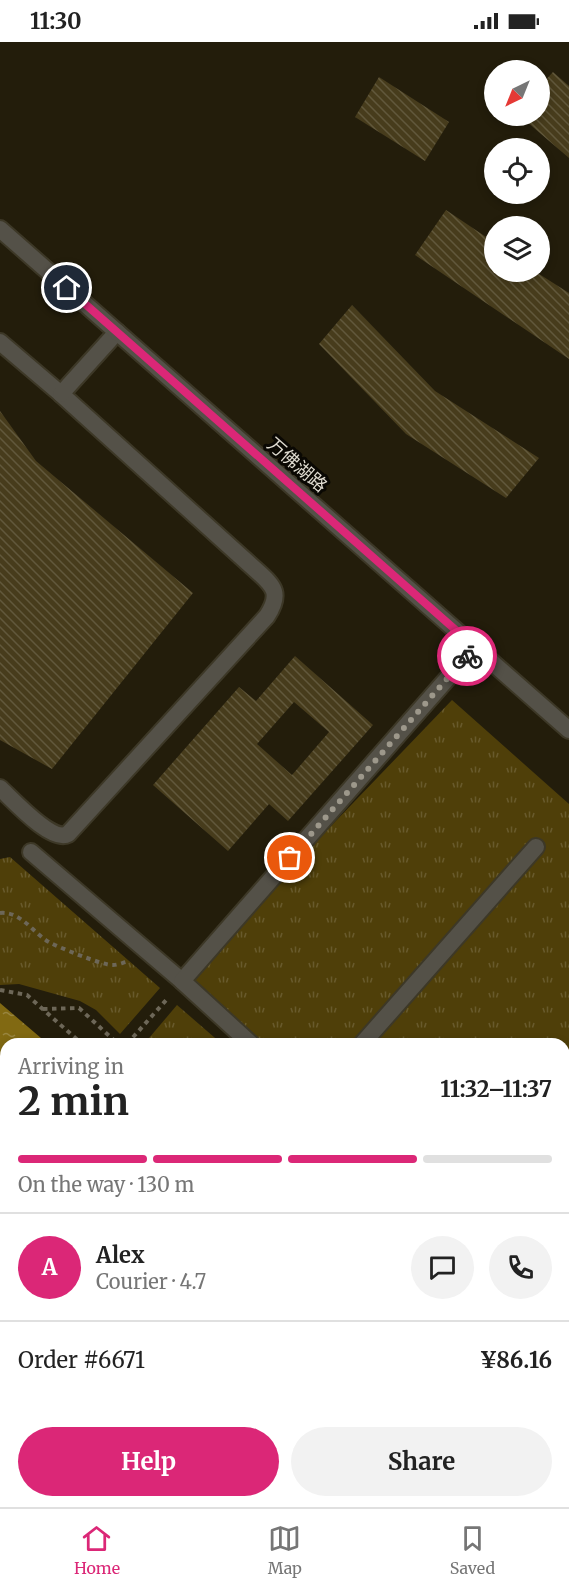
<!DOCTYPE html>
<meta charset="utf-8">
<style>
:root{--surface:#fff;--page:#f2f2f2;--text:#222;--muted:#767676;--line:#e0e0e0;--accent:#db2777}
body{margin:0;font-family:Merriweather,"Noto Sans SC",serif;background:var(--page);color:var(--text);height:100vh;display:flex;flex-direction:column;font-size:22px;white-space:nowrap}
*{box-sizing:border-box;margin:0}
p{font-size:20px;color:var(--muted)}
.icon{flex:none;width:33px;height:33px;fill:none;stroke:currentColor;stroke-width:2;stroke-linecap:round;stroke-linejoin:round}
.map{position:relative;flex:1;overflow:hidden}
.panel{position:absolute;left:0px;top:996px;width:570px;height:470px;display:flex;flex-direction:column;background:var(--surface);border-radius:18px 18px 0 0;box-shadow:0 3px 9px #0003}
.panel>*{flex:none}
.needle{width:39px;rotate:223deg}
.controls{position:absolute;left:484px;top:18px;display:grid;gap:12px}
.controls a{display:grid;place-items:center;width:66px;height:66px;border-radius:50%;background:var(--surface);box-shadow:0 3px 9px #0003;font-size:30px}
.pin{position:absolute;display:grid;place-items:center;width:51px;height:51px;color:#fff;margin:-26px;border:3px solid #fff;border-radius:50%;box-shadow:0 2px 6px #0007}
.courier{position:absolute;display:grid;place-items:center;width:60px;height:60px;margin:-30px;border:4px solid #db2777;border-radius:50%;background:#fff;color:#222;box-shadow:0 2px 8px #0007}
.overview em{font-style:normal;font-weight:700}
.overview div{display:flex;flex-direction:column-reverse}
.overview{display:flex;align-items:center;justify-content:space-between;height:102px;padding:0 18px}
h1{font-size:39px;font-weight:700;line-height:45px}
.bar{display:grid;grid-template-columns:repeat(4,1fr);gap:9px 6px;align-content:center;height:72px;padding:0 18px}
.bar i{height:8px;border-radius:4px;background:var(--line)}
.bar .current{background:var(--accent)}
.bar p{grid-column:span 4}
.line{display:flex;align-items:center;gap:15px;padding:0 18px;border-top:2px solid var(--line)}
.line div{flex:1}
.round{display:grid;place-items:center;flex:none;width:63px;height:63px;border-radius:32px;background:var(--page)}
.primary-button{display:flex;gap:12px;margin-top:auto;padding:12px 18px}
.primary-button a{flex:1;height:69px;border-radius:36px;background:var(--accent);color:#fff;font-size:24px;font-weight:700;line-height:69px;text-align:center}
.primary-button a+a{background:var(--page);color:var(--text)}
.status{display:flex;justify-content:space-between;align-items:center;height:42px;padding:0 30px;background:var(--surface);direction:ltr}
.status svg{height:16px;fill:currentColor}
.tab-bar{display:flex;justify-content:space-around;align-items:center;height:84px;border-top:2px solid var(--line);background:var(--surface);font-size:16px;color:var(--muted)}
.tab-bar a{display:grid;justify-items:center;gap:3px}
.tab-bar .current{color:var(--accent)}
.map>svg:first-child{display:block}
.grass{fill:url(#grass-tufts)}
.water{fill:url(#water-ripples)}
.building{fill:url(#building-back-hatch);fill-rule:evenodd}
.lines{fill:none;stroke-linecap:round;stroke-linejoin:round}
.service-casing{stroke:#3d3827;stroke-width:20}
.tertiary-casing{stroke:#3d3827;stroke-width:20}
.path{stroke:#6d6758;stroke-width:4;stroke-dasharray:4.5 4.5;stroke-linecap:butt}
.service{stroke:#545148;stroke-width:16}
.tertiary{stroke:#545148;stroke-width:16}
.done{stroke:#9d988b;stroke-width:6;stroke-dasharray:0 10.8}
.route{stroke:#db2777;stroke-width:8}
.labels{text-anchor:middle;stroke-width:6;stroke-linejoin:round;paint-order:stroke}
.street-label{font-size:18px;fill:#dfdbd0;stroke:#0a0803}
</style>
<div class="status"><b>11:30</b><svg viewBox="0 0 49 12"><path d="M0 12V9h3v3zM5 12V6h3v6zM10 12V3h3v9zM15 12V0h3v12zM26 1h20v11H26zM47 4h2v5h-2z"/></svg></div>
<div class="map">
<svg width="569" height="1465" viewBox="0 0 569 1465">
<defs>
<pattern id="grass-tufts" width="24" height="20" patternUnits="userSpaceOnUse" patternTransform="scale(1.5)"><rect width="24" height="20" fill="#4f3f09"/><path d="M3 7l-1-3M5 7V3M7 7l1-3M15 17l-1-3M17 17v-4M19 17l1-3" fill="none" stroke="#685a2c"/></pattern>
<pattern id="water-ripples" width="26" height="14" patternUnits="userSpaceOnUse" patternTransform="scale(1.5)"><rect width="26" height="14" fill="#816912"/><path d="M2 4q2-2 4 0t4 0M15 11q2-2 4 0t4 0" fill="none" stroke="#98853f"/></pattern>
<pattern id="building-back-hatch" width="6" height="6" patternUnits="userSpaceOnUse" patternTransform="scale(1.5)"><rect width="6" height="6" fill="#473c1c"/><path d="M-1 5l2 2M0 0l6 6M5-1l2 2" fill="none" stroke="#61583c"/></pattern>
</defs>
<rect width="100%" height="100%" fill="#231d0b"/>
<!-- grass -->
<g class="grass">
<path d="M 452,658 L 569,762 L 569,1465 L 484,1465 L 484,1460 L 564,1460 L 564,1002 L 248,1002 L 182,939 Z"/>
<path d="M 10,815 L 160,946 L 120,992 L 96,968 L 80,959 L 19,942 L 0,943 L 0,817 Z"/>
<path d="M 177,963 L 222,1002 L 144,1002 Z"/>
<path d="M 348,1460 L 468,1460 L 468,1465 L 343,1465 Z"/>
</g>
<!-- water -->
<path class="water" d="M 0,961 L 48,1002 L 6,1002 L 6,1031 L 0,1038 Z"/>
<!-- building -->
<g class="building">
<path d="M 553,30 L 569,44 L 569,116 L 520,74 L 540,74 L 540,44 Z"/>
<path d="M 379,35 L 449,80 L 425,119 L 355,75 Z"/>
<path d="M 446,168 L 495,201 L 495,230 L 536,230 L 569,251 L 569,317 L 415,213 Z"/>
<path d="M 352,263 L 435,349 L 539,416 L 506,456 L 406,392 L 319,302 Z"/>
<path d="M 0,369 L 36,419 L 193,551 L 52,727 L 0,698 Z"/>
<path d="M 295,614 L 373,683 L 288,779 L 269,762 L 228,809 L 153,743 L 239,645 L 256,659 ZM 294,660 L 329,690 L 292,733 L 257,702 Z"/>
</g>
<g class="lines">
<defs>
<g id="service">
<path d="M 0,300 L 61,352 L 257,529 C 275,545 281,552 267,574 L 68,792 C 52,801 13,758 0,746"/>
<path d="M 61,352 L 117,290"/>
<path d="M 31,810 L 182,939"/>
<path d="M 251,1002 L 182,939 L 475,605"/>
<path d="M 362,1002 L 536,805"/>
<path d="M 487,1460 L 487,1465"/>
</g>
<path id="tertiary" d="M 0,187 L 569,688"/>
</defs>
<!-- service casing -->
<use href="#service" class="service-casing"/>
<!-- tertiary casing -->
<use href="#tertiary" class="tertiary-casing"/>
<!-- path -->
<g class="path">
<path d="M 0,871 C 20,869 32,889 47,899 C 55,904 104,924 113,923 C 117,923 122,921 126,920"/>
<path d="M 0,948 L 27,953 L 82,1002"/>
<path d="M 43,967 L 79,966 L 118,1002"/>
<path d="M 127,1002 L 168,956"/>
<path d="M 564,1059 L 569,1054"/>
<path d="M 564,1164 L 569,1169"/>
<path d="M 350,1460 L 356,1465"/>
<path d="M 424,1462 L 427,1465"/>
</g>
<!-- service -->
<use href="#service" class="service"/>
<!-- tertiary -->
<use href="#tertiary" class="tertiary"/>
</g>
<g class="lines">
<!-- done -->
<path class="done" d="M 290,816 L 467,614"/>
<!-- route -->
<path class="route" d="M 67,246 L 475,605 L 467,614"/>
</g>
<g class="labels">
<!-- street labels -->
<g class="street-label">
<text transform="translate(297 423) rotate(41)" y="6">万佛湖路</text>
</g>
</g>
</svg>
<div class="controls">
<a><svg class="needle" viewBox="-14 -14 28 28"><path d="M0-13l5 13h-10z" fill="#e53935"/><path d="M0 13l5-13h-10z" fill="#767676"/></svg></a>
<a><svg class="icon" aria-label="locate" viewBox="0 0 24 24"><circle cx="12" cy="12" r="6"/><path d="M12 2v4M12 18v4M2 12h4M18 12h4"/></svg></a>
<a><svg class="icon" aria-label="layers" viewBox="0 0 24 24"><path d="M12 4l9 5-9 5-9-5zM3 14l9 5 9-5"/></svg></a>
</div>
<div class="pin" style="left:290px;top:816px;background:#ea580c"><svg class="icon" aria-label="bag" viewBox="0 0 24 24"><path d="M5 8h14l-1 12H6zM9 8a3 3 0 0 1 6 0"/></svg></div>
<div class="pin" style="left:67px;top:246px;background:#1f2937"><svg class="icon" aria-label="home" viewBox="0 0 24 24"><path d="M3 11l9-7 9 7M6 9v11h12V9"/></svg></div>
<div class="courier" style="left:467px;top:614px"><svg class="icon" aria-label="bike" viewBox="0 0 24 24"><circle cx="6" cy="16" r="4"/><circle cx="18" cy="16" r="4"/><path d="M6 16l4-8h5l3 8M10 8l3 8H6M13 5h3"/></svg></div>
<section class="panel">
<div class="overview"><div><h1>2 min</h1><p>Arriving in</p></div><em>11:32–11:37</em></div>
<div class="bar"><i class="current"></i><i class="current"></i><i class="current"></i><i></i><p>On the way · 130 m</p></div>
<div class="line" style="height:108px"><b class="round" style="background:var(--accent);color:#fff">A</b><div><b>Alex</b><p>Courier · 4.7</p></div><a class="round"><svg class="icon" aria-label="chat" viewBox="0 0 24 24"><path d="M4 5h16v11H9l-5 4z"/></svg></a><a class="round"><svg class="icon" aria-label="phone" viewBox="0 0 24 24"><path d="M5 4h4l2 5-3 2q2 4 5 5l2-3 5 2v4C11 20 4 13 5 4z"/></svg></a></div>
<div class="line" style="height:78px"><div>Order #6671</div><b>¥86.16</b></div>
<div class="primary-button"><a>Help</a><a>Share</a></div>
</section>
</div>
<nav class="tab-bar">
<a class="current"><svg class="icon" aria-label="home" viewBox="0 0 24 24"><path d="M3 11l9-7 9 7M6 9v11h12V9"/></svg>Home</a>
<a><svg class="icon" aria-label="map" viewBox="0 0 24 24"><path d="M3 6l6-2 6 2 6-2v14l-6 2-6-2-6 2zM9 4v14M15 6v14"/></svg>Map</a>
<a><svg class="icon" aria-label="saved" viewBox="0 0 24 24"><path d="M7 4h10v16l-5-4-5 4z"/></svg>Saved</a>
</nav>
